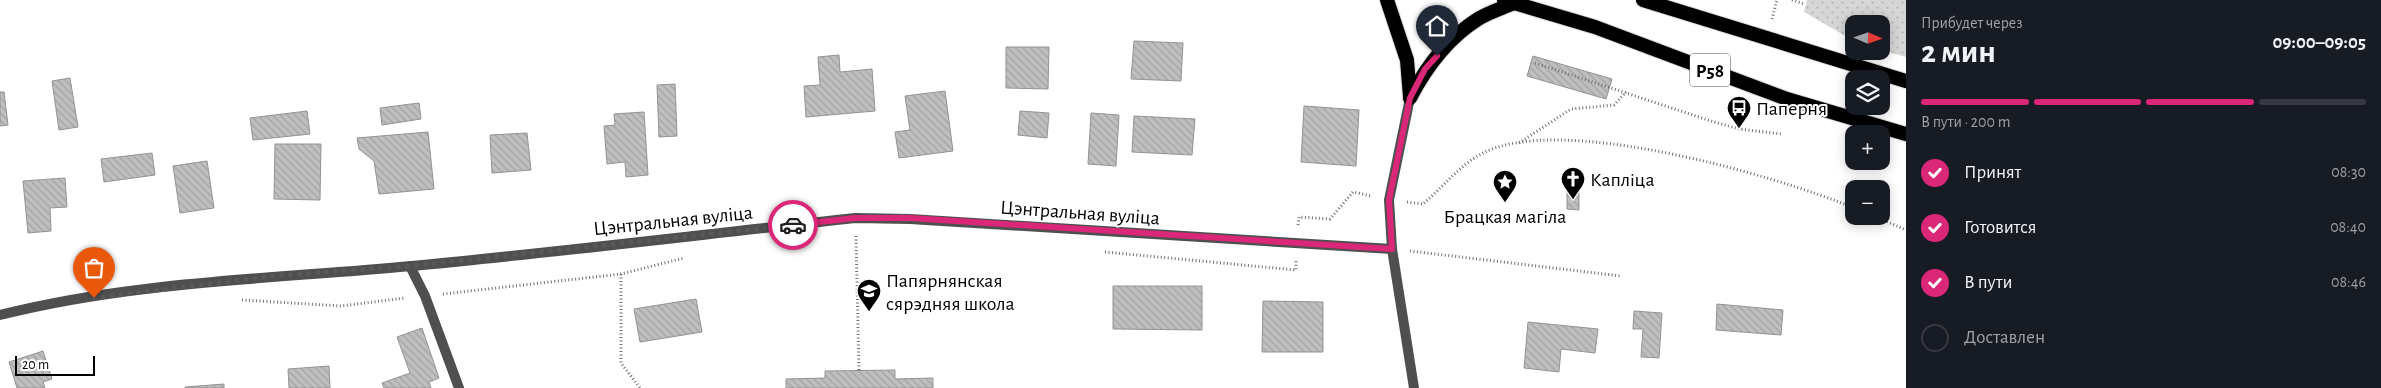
<!DOCTYPE html>
<html lang="ru">
<meta charset="utf-8">
<style>
:root{--surface:#171b24;--page:#242831;--text:#f1f3f6;--muted:#9ea1a6;--line:#363941;--accent:#db2777}
body{margin:0;font-family:"Alegreya Sans",sans-serif;background:var(--page);color:var(--text);height:100vh;display:flex;flex-direction:column;font-size:19px;white-space:nowrap}
*{box-sizing:border-box;margin:0}
p{font-size:16px;color:var(--muted)}
.icon{flex:none;width:28px;height:28px;fill:none;stroke:currentColor;stroke-width:2;stroke-linecap:round;stroke-linejoin:round}
.map{position:relative;flex:1;overflow:hidden}
.drawer{display:flex;flex-direction:column;background:var(--surface);width:475px}
.drawer>*{flex:none}
.needle{width:32px;rotate:92deg}
.tools{position:absolute;left:1845px;top:15px;display:grid;gap:10px}
.tools a{display:grid;place-items:center;width:45px;height:45px;border-radius:10px;background:var(--surface);box-shadow:0 2px 12px #0003;font-size:25px}
.scale{position:absolute;left:15px;bottom:12px;width:80px;box-sizing:border-box;padding-left:5px;border:2px solid #000;border-top:0;font-size:14px;line-height:18px;white-space:nowrap;color:#000;-webkit-text-stroke:4px #fff;paint-order:stroke}
.pin{position:absolute;display:grid;place-items:center;width:42px;height:42px;color:#fff;margin:-51px -21px;border-radius:50% 50% 50% 0;rotate:-45deg;box-shadow:0 0 5px #0007}
.pin .icon{rotate:45deg}
.courier{position:absolute;display:grid;place-items:center;width:50px;height:50px;margin:-25px;border:4px solid #db2777;border-radius:50%;background:#fff;color:#222;box-shadow:0 1px 6px #0007}
.head em{font-style:normal;font-weight:600}
.head div{display:flex;flex-direction:column-reverse}
.head{display:flex;align-items:center;justify-content:space-between;height:85px;padding:0 15px}
h1{font-size:32px;font-weight:600;line-height:38px}
.bar{display:grid;grid-template-columns:repeat(4,1fr);gap:8px 5px;align-content:center;height:60px;padding:0 15px}
.bar i{height:6px;border-radius:4px;background:var(--line)}
.bar .on{background:var(--accent)}
.bar p{grid-column:span 4}
ol{padding:0 15px;list-style:none}
li{display:flex;align-items:center;gap:15px;height:55px}
li p{margin-inline-start:auto}
li .icon{padding:5px;border-radius:50%;background:var(--accent);color:#fff;stroke-width:4}
li:last-child{color:var(--muted)}
li i{width:28px;height:28px;border:2px solid var(--line);border-radius:50%}
main{display:flex;flex:1;min-height:0}
.map>svg:first-child{display:block}
.grass{fill:url(#grass-dots)}
.building{fill:url(#building-back-hatch);stroke:#939393}
.lines{fill:none;stroke-linecap:round;stroke-linejoin:round}
.trunk-casing{stroke:#dbdbdb;stroke-width:16}
.path{stroke:#717171;stroke-width:3;stroke-dasharray:1 2.5;stroke-linecap:butt}
.service{stroke:#4f4f4f;stroke-width:10}
.minor{stroke:#4f4f4f;stroke-width:10}
.trunk{stroke:#000;stroke-width:14}
.done{stroke:#595959;stroke-width:5;stroke-dasharray:0 9}
.route{stroke:#db2777;stroke-width:6}
.labels{text-anchor:middle;stroke-width:4;stroke-linejoin:round;paint-order:stroke}
.shield{fill:#fff;stroke:#4c4c4c;stroke-width:1}
.shield-label{font-size:19px;font-weight:bold;fill:#000}
.poi-label{font-size:20px;fill:#000;stroke:#fff;text-anchor:start}
.street-label{font-size:20px;fill:#000;stroke:#fff}
</style>
<main>
<div class="map">
<svg width="1906" height="388" viewBox="0 0 1906 388">
<defs>
<pattern id="grass-dots" width="8" height="8" patternUnits="userSpaceOnUse" patternTransform="scale(1.25)"><rect width="8" height="8" fill="#d6d6d6"/><path d="M2 2h.1M6 6h.1" fill="none" stroke="#b6b6b6" stroke-width="1.8" stroke-linecap="round"/></pattern>
<pattern id="building-back-hatch" width="6" height="6" patternUnits="userSpaceOnUse" patternTransform="scale(1.25)"><rect width="6" height="6" fill="#bfbfbf"/><path d="M-1 5l2 2M0 0l6 6M5-1l2 2" fill="none" stroke="#a2a2a2"/></pattern>
</defs>
<rect width="100%" height="100%" fill="#fff"/>
<!-- grass -->
<path class="grass" d="M 1807,0 L 1906,0 L 1906,57 L 1881,50 L 1881,24 L 1854,24 L 1854,41 L 1804,12 Z"/>
<!-- building -->
<g class="building">
<path d="M 1134,41 L 1183,43 L 1181,81 L 1131,79 Z"/>
<path d="M 1006,47 L 1049,47 L 1048,89 L 1006,88 Z"/>
<path d="M 839,55 L 840,72 L 872,69 L 875,111 L 806,117 L 804,86 L 820,85 L 818,57 Z"/>
<path d="M 1533,56 L 1612,79 L 1606,99 L 1527,76 Z"/>
<path d="M 70,78 L 78,127 L 59,130 L 52,81 Z"/>
<path d="M 675,84 L 677,136 L 659,137 L 657,85 Z"/>
<path d="M 945,91 L 953,151 L 899,158 L 895,132 L 910,130 L 905,96 Z"/>
<path d="M 0,92 L 4,92 L 8,125 L 0,126 Z"/>
<path d="M 419,103 L 421,119 L 382,125 L 380,108 Z"/>
<path d="M 1304,106 L 1359,110 L 1356,166 L 1301,162 Z"/>
<path d="M 307,111 L 310,134 L 253,140 L 250,118 Z"/>
<path d="M 1020,111 L 1049,113 L 1047,138 L 1018,135 Z"/>
<path d="M 644,112 L 648,175 L 626,177 L 625,162 L 607,164 L 604,126 L 615,125 L 614,114 Z"/>
<path d="M 1091,113 L 1119,115 L 1116,166 L 1088,164 Z"/>
<path d="M 1134,116 L 1195,119 L 1192,155 L 1132,152 Z"/>
<path d="M 428,132 L 434,189 L 379,194 L 374,161 L 359,149 L 357,138 Z"/>
<path d="M 527,133 L 531,170 L 492,173 L 490,135 Z"/>
<path d="M 275,144 L 321,144 L 320,200 L 274,199 Z"/>
<path d="M 152,153 L 155,175 L 104,182 L 101,159 Z"/>
<path d="M 207,161 L 214,208 L 180,213 L 173,166 Z"/>
<path d="M 65,178 L 67,207 L 50,208 L 51,231 L 28,233 L 23,181 Z"/>
<path d="M 1567,191 L 1579,191 L 1579,210 L 1567,209 Z"/>
<path d="M 1113,286 L 1202,286 L 1202,330 L 1113,329 Z"/>
<path d="M 696,299 L 702,332 L 640,342 L 634,309 Z"/>
<path d="M 1263,301 L 1323,302 L 1323,352 L 1262,352 Z"/>
<path d="M 1717,304 L 1783,310 L 1781,335 L 1716,330 Z"/>
<path d="M 1634,311 L 1662,313 L 1659,358 L 1641,357 L 1643,329 L 1633,329 Z"/>
<path d="M 1528,322 L 1598,329 L 1595,353 L 1561,349 L 1559,372 L 1524,368 Z"/>
<path d="M 422,328 L 439,378 L 429,382 L 431,388 L 384,388 L 382,383 L 410,373 L 397,337 Z"/>
<path d="M 43,351 L 52,379 L 43,382 L 45,388 L 17,388 L 9,362 Z"/>
<path d="M 329,366 L 330,388 L 289,388 L 288,369 Z"/>
<path d="M 895,370 L 895,379 L 933,378 L 933,388 L 786,388 L 786,379 L 825,378 L 825,371 Z"/>
<path d="M 224,384 L 224,388 L 185,388 L 185,387 Z"/>
</g>
<g class="lines">
<defs>
<g id="trunk">
<path d="M 1387,0 L 1407,60 L 1410,97"/>
<path d="M 1504,0 L 1595,27 L 1787,99 L 1906,134"/>
<path d="M 1643,0 L 1906,81"/>
<path d="M 1410,98 C 1426,67 1448,38 1478,19 C 1489,12 1503,8 1514,3"/>
</g>
</defs>
<!-- trunk casing -->
<use href="#trunk" class="trunk-casing"/>
<!-- path -->
<g class="path">
<path d="M 1792,0 L 1804,4"/>
<path d="M 1772,19 L 1777,0"/>
<path d="M 1535,63 L 1711,121 L 1739,129 L 1782,134"/>
<path d="M 1739,129 L 1746,105"/>
<path d="M 1519,143 L 1571,109 L 1614,105 L 1626,92"/>
<path d="M 1407,202 L 1423,204 C 1442,188 1459,166 1481,154 C 1558,112 1774,175 1854,208"/>
<path d="M 1874,216 L 1906,230"/>
<path d="M 1298,225 L 1299,217 L 1330,219 L 1353,192 L 1371,196"/>
<path d="M 856,236 L 859,371"/>
<path d="M 1410,251 L 1621,276"/>
<path d="M 1105,252 L 1296,270 L 1296,261"/>
<path d="M 621,274 L 621,363 L 640,388"/>
<path d="M 443,294 L 621,274 L 684,258"/>
<path d="M 242,300 L 341,306 L 405,298"/>
</g>
<!-- service -->
<path class="service" d="M 410,266 L 425,296 L 459,388"/>
<!-- minor -->
<g class="minor">
<path d="M 1410,98 L 1389,200 L 1392,249 L 1414,388"/>
<path d="M 0,315 C 134,281 275,279 412,266 C 560,252 707,234 855,218 L 910,219 L 1392,249"/>
</g>
<!-- trunk -->
<use href="#trunk" class="trunk"/>
</g>
<g class="lines">
<!-- done -->
<path class="done" d="M 94,298 L 272,276 L 410,266 L 793,225"/>
<!-- route -->
<path class="route" d="M 793,225 L 855,218 L 910,218 L 1392,249 L 1389,200 L 1410,98 L 1425,69 L 1437,56"/>
</g>
<!-- icons -->
<defs>
<symbol id="bus-pin" viewBox="-11 -11 22 30"><path d="M0 17L-7.5 6A9.5 9.5 0 1 1 7.5 6Z" fill="#000" stroke="#fff"/><path d="M-5-6H5V4H4V6H2V4H-2V6H-4V4H-5ZM-3.5-4V0h7V-4ZM-3.5 1.2v1.5H-2V1.2ZM2 1.2v1.5H3.5V1.2Z" fill="#fff"/></symbol>
<symbol id="church-pin" viewBox="-11 -11 22 30"><path d="M0 17L-7.5 6A9.5 9.5 0 1 1 7.5 6Z" fill="#000" stroke="#fff"/><path d="M-1.2-6h2.4v3.5h3.3v2.4h-3.3V6h-2.4V-.1h-3.3v-2.4h3.3Z" fill="#fff"/></symbol>
<symbol id="sight-pin" viewBox="-11 -11 22 30"><path d="M0 17L-7.5 6A9.5 9.5 0 1 1 7.5 6Z" fill="#000" stroke="#fff"/><path d="M0-6L1.8-2.2L6-1.7L2.9 1.2L3.7 5.4L0 3.3L-3.7 5.4L-2.9 1.2L-6-1.7L-1.8-2.2Z" fill="#fff"/></symbol>
<symbol id="school-pin" viewBox="-11 -11 22 30"><path d="M0 17L-7.5 6A9.5 9.5 0 1 1 7.5 6Z" fill="#000" stroke="#fff"/><path d="M0-5L7-2L0 1L-7-2ZM-4 1L0 2.5L4 1V4Q0 6-4 4Z" fill="#fff"/></symbol>
</defs>
<g fill-rule="evenodd">
<use href="#bus-pin" x="1725" y="94" width="28" height="38"/>
<use href="#church-pin" x="1559" y="165" width="28" height="38"/>
<use href="#sight-pin" x="1491" y="168" width="28" height="38"/>
<use href="#school-pin" x="855" y="277" width="28" height="38"/>
</g>
<g class="labels">
<!-- shield labels -->
<rect class="shield" x="1690" y="53.5" width="40" height="33" rx="4"/>
<g class="shield-label">
<text x="1710" y="77">Р58</text>
</g>
<!-- poi labels -->
<g class="poi-label">
<text x="1756" y="115">Паперня</text>
<text x="1590" y="186">Капліца</text>
<text x="1505" y="223" text-anchor="middle">Брацкая магіла</text>
<text x="886" y="287">Папярнянская<tspan x="886" dy="23">сярэдняя школа</tspan></text>
</g>
<!-- street labels -->
<g class="street-label">
<text transform="translate(1080 212) rotate(4)" y="7">Цэнтральная вуліца</text>
<text transform="translate(673 220) rotate(-6)" y="7">Цэнтральная вуліца</text>
</g>
</g>
</svg>
<div class="tools">
<a><svg class="needle" viewBox="-14 -14 28 28"><path d="M0-13l5 13h-10z" fill="#e53935"/><path d="M0 13l5-13h-10z" fill="#9ea1a6"/></svg></a>
<a><svg class="icon" aria-label="layers" viewBox="0 0 24 24"><path d="M12 4l9 5-9 5-9-5zM3 14l9 5 9-5"/></svg></a>
<a>+</a>
<a>−</a>
</div>
<div class="scale">20 m</div>
<div class="pin" style="left:94px;top:298px;background:#ea580c"><svg class="icon" aria-label="bag" viewBox="0 0 24 24"><path d="M5 8h14l-1 12H6zM9 8a3 3 0 0 1 6 0"/></svg></div>
<div class="pin" style="left:1437px;top:56px;background:#1f2937"><svg class="icon" aria-label="home" viewBox="0 0 24 24"><path d="M3 11l9-7 9 7M6 9v11h12V9"/></svg></div>
<div class="courier" style="left:793px;top:225px"><svg class="icon" aria-label="car" viewBox="0 0 24 24"><path d="M5 17H2v-5l4-1 3-4h7l3 4 3 1v5h-3M9 17h6M6 11h13"/><circle cx="7" cy="17" r="2"/><circle cx="17" cy="17" r="2"/></svg></div>
</div>
<section class="drawer">
<div class="head"><div><h1>2 мин</h1><p>Прибудет через</p></div><em>09:00–09:05</em></div>
<div class="bar"><i class="on"></i><i class="on"></i><i class="on"></i><i></i><p>В пути · 200 m</p></div>
<ol>
<li><svg class="icon" aria-label="check" viewBox="0 0 24 24"><path d="M5 12l5 5 9-10"/></svg>Принят<p>08:30</p></li>
<li><svg class="icon" aria-label="check" viewBox="0 0 24 24"><path d="M5 12l5 5 9-10"/></svg>Готовится<p>08:40</p></li>
<li><svg class="icon" aria-label="check" viewBox="0 0 24 24"><path d="M5 12l5 5 9-10"/></svg>В пути<p>08:46</p></li>
<li><i></i>Доставлен</li>
</ol>
</section>
</main>
